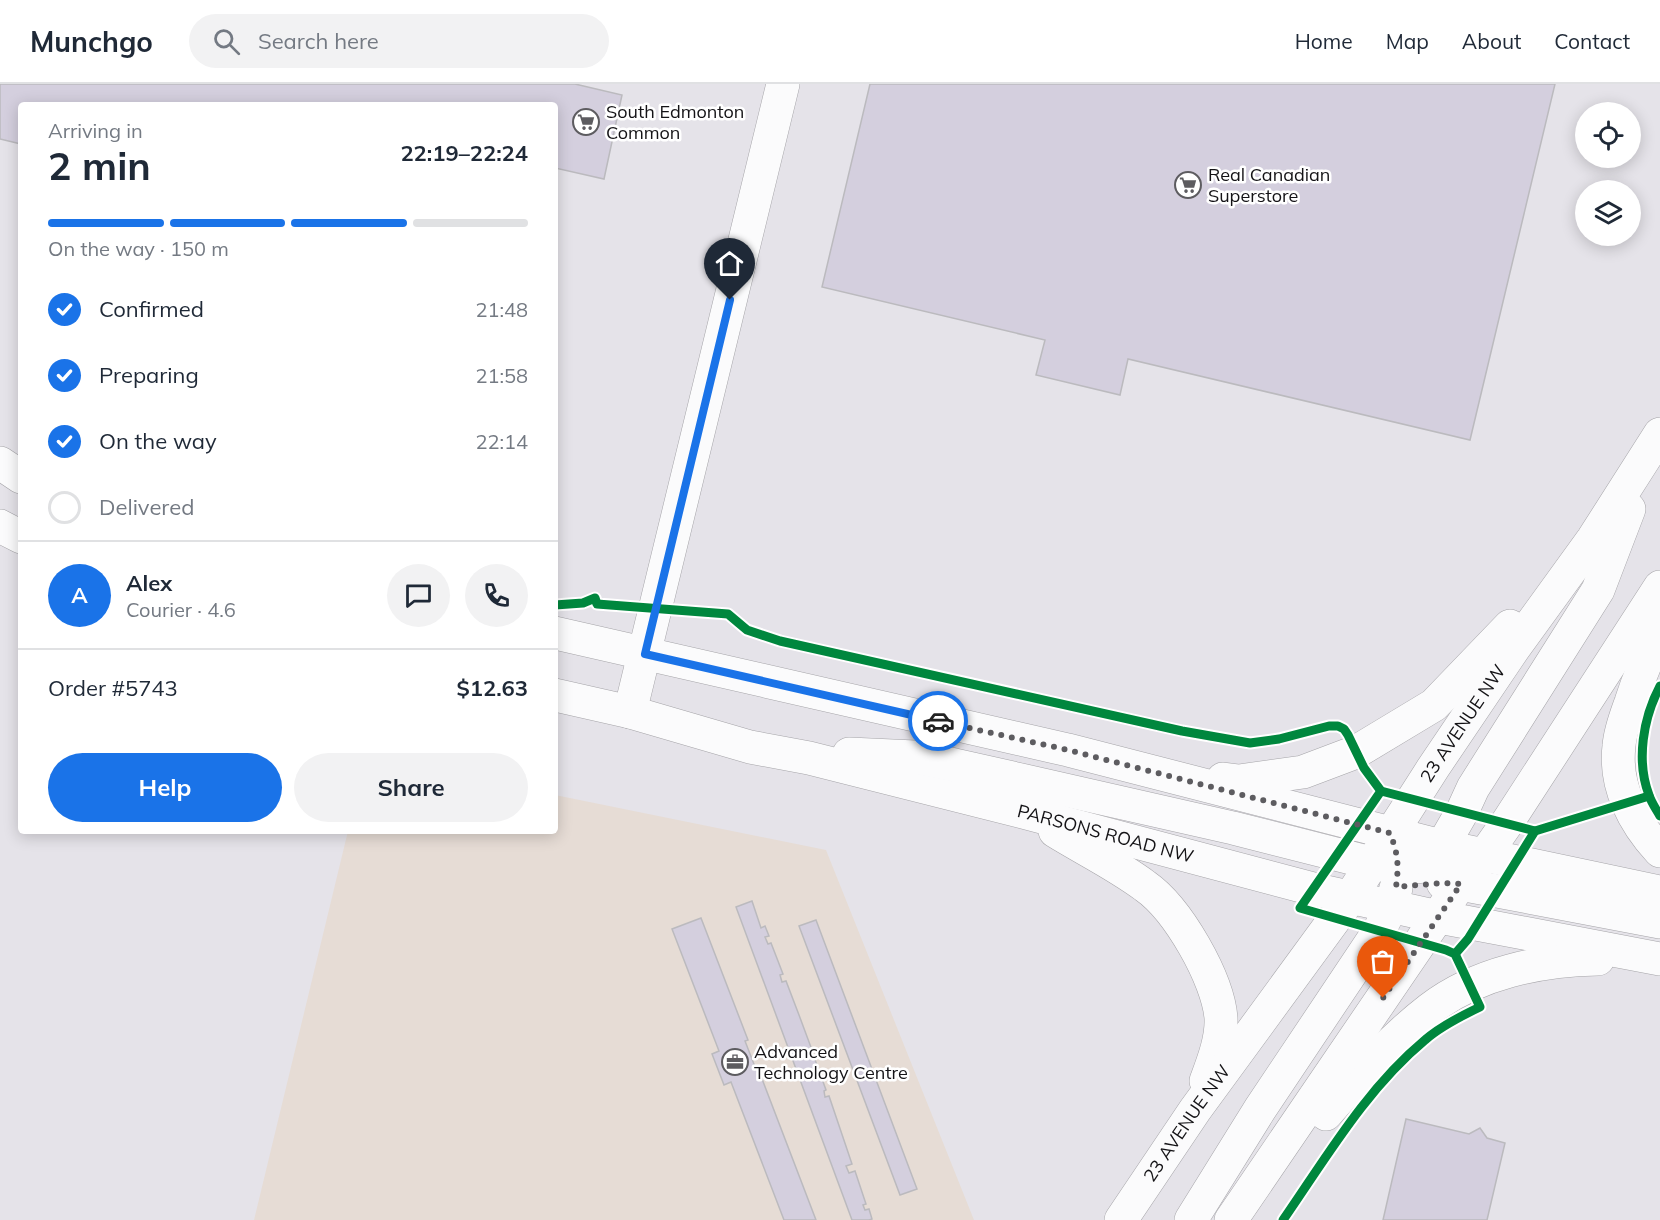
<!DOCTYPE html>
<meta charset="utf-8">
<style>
:root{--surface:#fff;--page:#f2f2f3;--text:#1f2937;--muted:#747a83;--line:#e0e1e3;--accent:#1a73e8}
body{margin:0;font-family:Mulish,sans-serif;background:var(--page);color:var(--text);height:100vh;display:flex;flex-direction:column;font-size:22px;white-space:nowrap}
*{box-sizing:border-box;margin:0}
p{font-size:20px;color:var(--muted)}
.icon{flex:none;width:33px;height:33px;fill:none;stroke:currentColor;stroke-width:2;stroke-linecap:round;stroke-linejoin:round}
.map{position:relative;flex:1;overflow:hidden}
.side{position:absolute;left:18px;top:18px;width:540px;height:732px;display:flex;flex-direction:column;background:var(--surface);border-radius:6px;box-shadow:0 3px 15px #0003}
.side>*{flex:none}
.controls{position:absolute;left:1575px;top:18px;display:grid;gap:12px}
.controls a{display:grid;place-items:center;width:66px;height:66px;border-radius:50%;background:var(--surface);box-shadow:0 3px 15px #0003;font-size:30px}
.pin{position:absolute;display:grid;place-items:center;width:51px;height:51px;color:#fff;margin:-62px -26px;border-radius:50% 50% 50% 0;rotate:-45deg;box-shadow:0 0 6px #0007}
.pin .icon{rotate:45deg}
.courier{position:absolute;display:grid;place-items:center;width:60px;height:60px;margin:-30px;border:4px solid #1a73e8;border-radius:50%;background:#fff;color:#222;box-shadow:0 2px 8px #0007}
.head em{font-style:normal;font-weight:700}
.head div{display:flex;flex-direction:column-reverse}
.head{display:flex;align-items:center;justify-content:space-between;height:102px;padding:0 30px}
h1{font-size:39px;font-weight:700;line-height:45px}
.bar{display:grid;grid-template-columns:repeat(4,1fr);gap:9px 6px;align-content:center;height:72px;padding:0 30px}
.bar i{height:8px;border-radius:4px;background:var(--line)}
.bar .current{background:var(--accent)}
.bar p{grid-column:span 4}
.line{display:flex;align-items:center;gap:15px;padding:0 30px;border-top:2px solid var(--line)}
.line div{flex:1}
.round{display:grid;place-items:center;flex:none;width:63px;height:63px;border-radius:32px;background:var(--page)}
ol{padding:0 30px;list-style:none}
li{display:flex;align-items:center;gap:18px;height:66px}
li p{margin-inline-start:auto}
li .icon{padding:6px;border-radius:50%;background:var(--accent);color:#fff;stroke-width:4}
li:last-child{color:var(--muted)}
li i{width:33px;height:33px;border:3px solid var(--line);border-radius:50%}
.cta{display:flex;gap:12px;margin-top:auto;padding:12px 30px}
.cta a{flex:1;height:69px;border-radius:36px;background:var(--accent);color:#fff;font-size:24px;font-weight:700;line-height:69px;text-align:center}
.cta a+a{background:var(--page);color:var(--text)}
header{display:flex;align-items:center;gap:36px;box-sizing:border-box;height:84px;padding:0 30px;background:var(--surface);border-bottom:2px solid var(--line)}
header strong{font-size:28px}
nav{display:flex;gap:33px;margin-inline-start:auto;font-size:21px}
.search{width:420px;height:54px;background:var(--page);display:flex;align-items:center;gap:15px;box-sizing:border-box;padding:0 21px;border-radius:33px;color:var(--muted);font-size:22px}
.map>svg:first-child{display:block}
.industrial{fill:#e6dcd5}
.building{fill:#d4cfde;stroke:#bbbabe;stroke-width:1.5}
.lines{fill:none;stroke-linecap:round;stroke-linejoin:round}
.minor-casing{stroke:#a5a4a8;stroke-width:34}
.major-casing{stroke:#a5a4a8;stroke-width:34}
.minor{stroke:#fbfbfc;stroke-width:33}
.major{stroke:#fbfbfc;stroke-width:33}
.cycleway-casing{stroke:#fff;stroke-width:13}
.cycleway{stroke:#00873e;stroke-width:9}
.done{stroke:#5d5c60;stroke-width:6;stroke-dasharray:0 10.8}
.route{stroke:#1a73e8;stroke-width:8}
.labels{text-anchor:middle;stroke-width:5;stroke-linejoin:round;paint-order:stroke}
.poi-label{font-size:18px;fill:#141316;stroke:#fff;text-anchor:start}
.street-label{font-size:18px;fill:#141316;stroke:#fff}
</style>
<header>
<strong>Munchgo</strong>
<div class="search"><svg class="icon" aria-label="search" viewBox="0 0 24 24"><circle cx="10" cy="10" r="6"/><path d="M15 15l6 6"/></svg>Search here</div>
<nav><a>Home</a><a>Map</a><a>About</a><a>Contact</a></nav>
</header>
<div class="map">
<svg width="1660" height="1136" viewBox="0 0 1660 1136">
<rect width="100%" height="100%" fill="#e5e3e9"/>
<!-- industrial -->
<path class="industrial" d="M 555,711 L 826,766 L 974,1136 L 254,1136 L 348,747 L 555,747 Z"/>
<!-- building -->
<g class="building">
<path d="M 0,0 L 575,0 L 622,11 L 604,95 L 555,84 L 555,21 L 21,21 L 21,60 L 0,55 Z"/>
<path d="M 870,0 L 1555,0 L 1470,356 L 1128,275 L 1120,311 L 1036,291 L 1045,256 L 822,203 Z"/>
<path d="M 752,817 L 761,844 L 765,842 L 769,852 L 765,853 L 768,860 L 771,859 L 783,890 L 780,891 L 782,898 L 786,897 L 799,931 L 812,966 L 807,968 L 810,974 L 814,973 L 826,1006 L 824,1007 L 825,1013 L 829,1012 L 852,1080 L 846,1082 L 849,1089 L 855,1087 L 866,1120 L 863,1121 L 865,1126 L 869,1125 L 872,1135 L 869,1136 L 852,1136 L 736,823 Z"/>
<path d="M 701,834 L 748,956 L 745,957 L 757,988 L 759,987 L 816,1136 L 784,1136 L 731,998 L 724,1001 L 712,970 L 719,967 L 672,845 Z"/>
<path d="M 816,836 L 917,1105 L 900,1111 L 799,842 Z"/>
<path d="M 1406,1035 L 1469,1050 L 1480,1044 L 1487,1054 L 1505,1059 L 1487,1136 L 1383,1136 Z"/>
</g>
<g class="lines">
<defs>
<path id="minor" d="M 630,628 L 783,0"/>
<g id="major">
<path d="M 0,379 L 21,393"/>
<path d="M 0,442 L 21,453"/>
<path d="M 555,549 L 1068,666 L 1441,762 L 1660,808"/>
<path d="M 1660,549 C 1648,572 1639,593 1631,618 C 1626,632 1620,647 1619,662 C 1614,702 1634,739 1660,767"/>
<path id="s1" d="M 555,611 L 630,628 L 750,663 L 809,674 L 1023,728 L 1313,805 L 1439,833 L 1660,875"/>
<path d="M 849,670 L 915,673 L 955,681 L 1233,744 L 1371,779 L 1399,784 L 1454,780 L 1471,775"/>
<path d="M 1223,695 L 1239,697 L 1303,688 L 1356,668 L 1434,621 L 1510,542"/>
<path d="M 1055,747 C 1084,765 1117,781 1145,802 C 1178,825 1218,895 1221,934 C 1222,955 1213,978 1206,997"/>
<path d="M 1432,780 L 1462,728 L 1473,704 L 1598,506 L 1629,425"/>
<path d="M 1443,799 L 1460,800 L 1660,838"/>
<path d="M 1326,1030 C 1358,993 1391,955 1430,925 C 1477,889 1540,876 1598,875"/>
<path id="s2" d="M 1121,1136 L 1195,1026 L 1350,814 L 1433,684 L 1514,564 L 1593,455 L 1660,350"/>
<path d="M 1191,1136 L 1260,1025 L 1379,847 L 1391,823 L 1396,804"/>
<path d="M 1231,1136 L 1460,800 L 1484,772 L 1507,739 L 1660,503"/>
</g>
</defs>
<!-- minor casing -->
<use href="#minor" class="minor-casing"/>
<!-- major casing -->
<use href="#major" class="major-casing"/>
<!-- minor -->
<use href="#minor" class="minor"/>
<!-- major -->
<use href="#major" class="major"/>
<defs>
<g id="cycleway">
<path d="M 555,521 L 583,519 L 595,514 L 597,520 L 728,530 L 747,546 L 780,557 L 1182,647 L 1250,659 L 1279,655 L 1329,642 L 1338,642 L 1344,645 L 1348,651 L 1364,684 L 1381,707 L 1535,747 L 1649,712"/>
<path d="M 1660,602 C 1643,634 1636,677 1649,711 C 1651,718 1656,725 1660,732"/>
<path d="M 1455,870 L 1468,855 L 1535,747"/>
<path d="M 1283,1136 C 1326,1074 1366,1005 1425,956 C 1441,942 1461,932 1480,923 L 1455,870 L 1446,866 L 1300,824 L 1381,707"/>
</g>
</defs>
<!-- cycleway casing -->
<use href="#cycleway" class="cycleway-casing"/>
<!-- cycleway -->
<use href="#cycleway" class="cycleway"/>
</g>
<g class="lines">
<!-- done -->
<path class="done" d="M 938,637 L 1068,666 L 1390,749 C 1398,770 1399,781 1396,803 L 1442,799 L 1461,800 L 1383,914"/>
<!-- route -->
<path class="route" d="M 730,216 L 645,570 L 938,637"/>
</g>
<!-- icons -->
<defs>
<symbol id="supermarket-ring" viewBox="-11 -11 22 22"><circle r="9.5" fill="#fff" stroke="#5d5c60" stroke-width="1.5"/><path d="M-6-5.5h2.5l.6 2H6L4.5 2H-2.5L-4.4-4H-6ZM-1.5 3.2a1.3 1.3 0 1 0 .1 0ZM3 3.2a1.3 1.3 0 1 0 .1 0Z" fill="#5d5c60"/></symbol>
<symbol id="office-ring" viewBox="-11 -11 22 22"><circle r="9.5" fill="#fff" stroke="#5d5c60" stroke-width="1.5"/><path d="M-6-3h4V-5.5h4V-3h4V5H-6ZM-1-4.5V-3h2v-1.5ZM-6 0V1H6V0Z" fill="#5d5c60"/></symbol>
</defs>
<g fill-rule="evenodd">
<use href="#supermarket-ring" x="571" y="23" width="30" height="30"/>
<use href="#supermarket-ring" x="1173" y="86" width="30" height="30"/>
<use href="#office-ring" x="720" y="963" width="30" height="30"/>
</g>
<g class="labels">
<!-- poi labels -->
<g class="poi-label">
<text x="606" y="34">South Edmonton<tspan x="606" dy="21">Common</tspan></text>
<text x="1208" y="97">Real Canadian<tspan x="1208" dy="21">Superstore</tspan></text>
<text x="754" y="974">Advanced<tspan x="754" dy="21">Technology Centre</tspan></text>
</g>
<!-- street labels -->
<g class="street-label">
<text dy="6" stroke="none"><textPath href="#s2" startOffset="603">23 AVENUE NW</textPath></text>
<text dy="6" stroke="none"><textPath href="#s1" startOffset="568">PARSONS ROAD NW</textPath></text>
<text dy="6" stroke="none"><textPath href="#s2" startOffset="117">23 AVENUE NW</textPath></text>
</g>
</g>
</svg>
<div class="controls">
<a><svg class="icon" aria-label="locate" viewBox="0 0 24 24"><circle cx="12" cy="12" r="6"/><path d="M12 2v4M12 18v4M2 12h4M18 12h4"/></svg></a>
<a><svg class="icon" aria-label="layers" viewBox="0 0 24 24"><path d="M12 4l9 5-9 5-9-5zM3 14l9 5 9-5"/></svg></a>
</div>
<div class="pin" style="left:1383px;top:914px;background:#ea580c"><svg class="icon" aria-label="bag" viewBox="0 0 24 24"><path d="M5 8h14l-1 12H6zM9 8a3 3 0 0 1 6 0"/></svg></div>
<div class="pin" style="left:730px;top:216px;background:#1f2937"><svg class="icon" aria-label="home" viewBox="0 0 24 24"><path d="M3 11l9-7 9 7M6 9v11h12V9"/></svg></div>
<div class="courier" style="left:938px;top:637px"><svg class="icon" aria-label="car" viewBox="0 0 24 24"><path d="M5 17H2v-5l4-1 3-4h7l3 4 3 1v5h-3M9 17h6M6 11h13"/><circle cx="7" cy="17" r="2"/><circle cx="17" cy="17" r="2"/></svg></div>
<section class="side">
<div class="head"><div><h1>2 min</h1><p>Arriving in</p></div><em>22:19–22:24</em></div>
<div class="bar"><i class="current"></i><i class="current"></i><i class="current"></i><i></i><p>On the way · 150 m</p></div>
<ol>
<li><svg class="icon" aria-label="check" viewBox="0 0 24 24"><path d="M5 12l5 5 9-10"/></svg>Confirmed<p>21:48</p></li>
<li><svg class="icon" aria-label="check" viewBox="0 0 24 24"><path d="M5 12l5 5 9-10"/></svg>Preparing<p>21:58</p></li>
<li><svg class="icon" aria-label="check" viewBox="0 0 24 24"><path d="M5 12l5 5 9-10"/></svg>On the way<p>22:14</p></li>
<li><i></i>Delivered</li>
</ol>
<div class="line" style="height:108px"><b class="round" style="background:var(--accent);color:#fff">A</b><div><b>Alex</b><p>Courier · 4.6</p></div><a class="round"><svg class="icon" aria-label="chat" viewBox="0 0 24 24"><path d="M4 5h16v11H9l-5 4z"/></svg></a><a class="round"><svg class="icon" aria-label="phone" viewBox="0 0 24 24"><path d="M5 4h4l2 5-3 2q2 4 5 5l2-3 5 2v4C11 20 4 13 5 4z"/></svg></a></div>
<div class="line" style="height:78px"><div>Order #5743</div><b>$12.63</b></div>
<div class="cta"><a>Help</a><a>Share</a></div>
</section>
</div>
